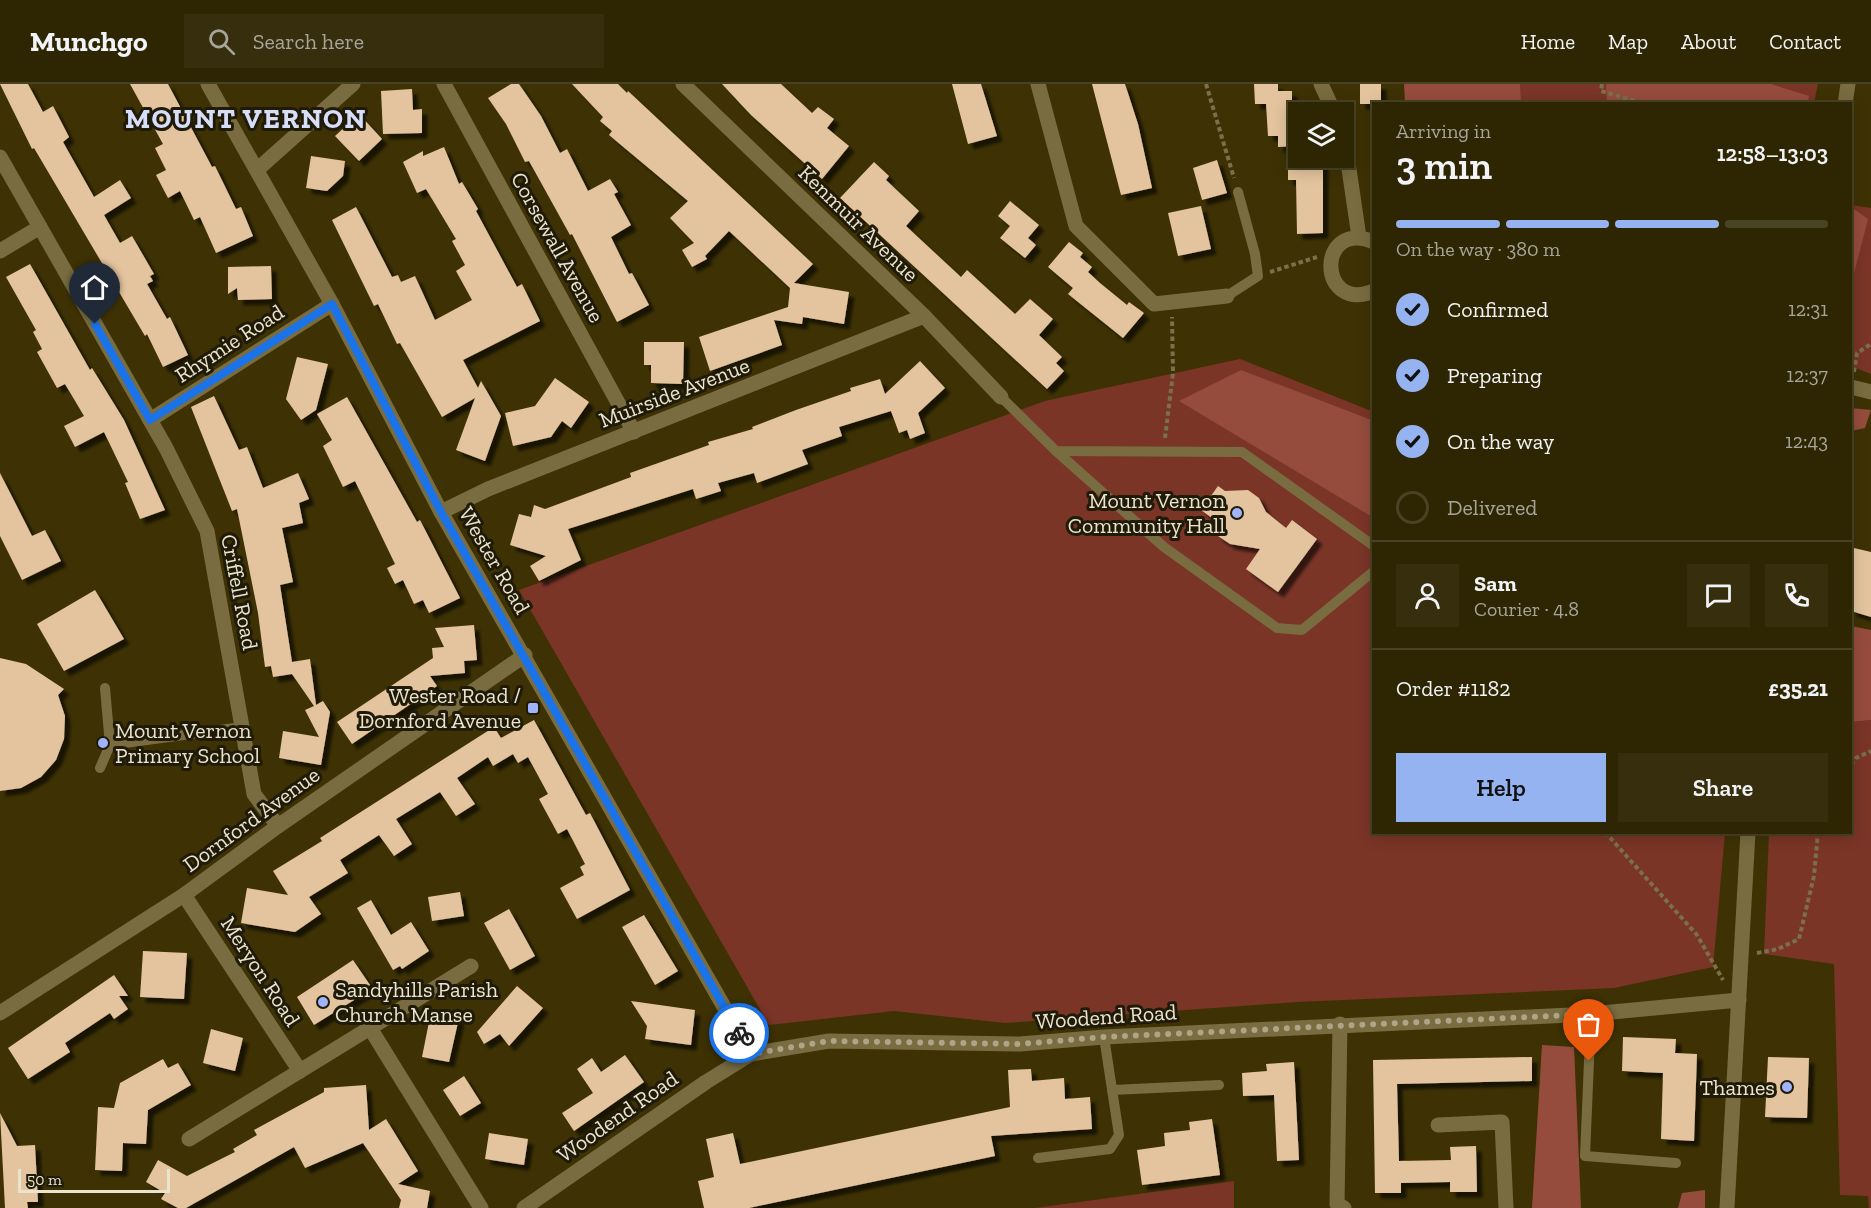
<!DOCTYPE html>
<meta charset="utf-8">
<style>
:root{--surface:#2e2603;--page:#362e0d;--text:#f1f3f6;--muted:#a7a59a;--line:#494325;--accent:#95b2f1}
body{margin:0;font-family:"Zilla Slab",serif;background:var(--page);color:var(--text);height:100vh;display:flex;flex-direction:column;font-size:22px;white-space:nowrap}
*{box-sizing:border-box;margin:0}
p{font-size:20px;color:var(--muted)}
.icon{flex:none;width:33px;height:33px;fill:none;stroke:currentColor;stroke-width:2;stroke-linecap:round;stroke-linejoin:round}
.map{position:relative;flex:1;overflow:hidden}
.drawer{position:absolute;left:1372px;top:18px;width:480px;height:732px;display:flex;flex-direction:column;background:var(--surface);border-radius:0px;box-shadow:0 3px 15px #0003,0 0 0 2px var(--line)}
.drawer>*{flex:none}
.fabs{position:absolute;left:1288px;top:18px;display:grid;gap:12px}
.fabs a{display:grid;place-items:center;width:66px;height:66px;border-radius:0px;background:var(--surface);box-shadow:0 3px 15px #0003,0 0 0 2px var(--line);font-size:30px}
.scale{position:absolute;left:18px;bottom:15px;width:152px;box-sizing:border-box;padding-left:6px;border:3px solid #eae3cd;border-top:0;font-size:16px;line-height:21px;white-space:nowrap;color:#eae3cd;-webkit-text-stroke:4px #201a09;paint-order:stroke}
.pin{position:absolute;display:grid;place-items:center;width:51px;height:51px;color:#fff;margin:-62px -26px;border-radius:50% 50% 50% 0;rotate:-45deg;box-shadow:0 0 6px #0007}
.pin .icon{rotate:45deg}
.courier{position:absolute;display:grid;place-items:center;width:60px;height:60px;margin:-30px;border:4px solid #1a73e8;border-radius:50%;background:#fff;color:#222;box-shadow:0 2px 8px #0007}
.head em{font-style:normal;font-weight:600}
.head div{display:flex;flex-direction:column-reverse}
.head{display:flex;align-items:center;justify-content:space-between;height:102px;padding:0 24px}
h1{font-size:39px;font-weight:600;line-height:45px}
.bar{display:grid;grid-template-columns:repeat(4,1fr);gap:9px 6px;align-content:center;height:72px;padding:0 24px}
.bar i{height:8px;border-radius:4px;background:var(--line)}
.bar .on{background:var(--accent)}
.bar p{grid-column:span 4}
.line{display:flex;align-items:center;gap:15px;padding:0 24px;border-top:2px solid var(--line)}
.line div{flex:1}
.round{display:grid;place-items:center;flex:none;width:63px;height:63px;border-radius:0px;background:var(--page)}
ol{padding:0 24px;list-style:none}
li{display:flex;align-items:center;gap:18px;height:66px}
li p{margin-inline-start:auto}
li .icon{padding:6px;border-radius:50%;background:var(--accent);color:#111;stroke-width:4}
li:last-child{color:var(--muted)}
li i{width:33px;height:33px;border:3px solid var(--line);border-radius:50%}
.action{display:flex;gap:12px;margin-top:auto;padding:12px 24px}
.action a{flex:1;height:69px;border-radius:0px;background:var(--accent);color:#111;font-size:24px;font-weight:600;line-height:69px;text-align:center}
.action a+a{background:var(--page);color:var(--text)}
header{display:flex;align-items:center;gap:36px;box-sizing:border-box;height:84px;padding:0 30px;background:var(--surface);border-bottom:2px solid var(--line)}
header strong{font-size:28px}
nav{display:flex;gap:33px;margin-inline-start:auto;font-size:21px}
.search{width:420px;height:54px;background:var(--page);display:flex;align-items:center;gap:15px;box-sizing:border-box;padding:0 21px;border-radius:0px;color:var(--muted);font-size:22px}
.map>svg:first-child{display:block}
.green{fill:#7a3527}
.forest{fill:#954c3d}
.building{fill:#e3c49e;filter:url(#shadow)}
.lines{fill:none;stroke-linecap:round;stroke-linejoin:round}
.path{stroke:#7a704b;stroke-width:4;stroke-dasharray:4.5 3;stroke-linecap:butt}
.lane{stroke:#796c41;stroke-width:10}
.street{stroke:#796c41;stroke-width:15}
.secondary{stroke:#796c41;stroke-width:15}
.done{stroke:#aea587;stroke-width:6;stroke-dasharray:0 10.8}
.route{stroke:#1a73e8;stroke-width:8}
.poi-dot{fill:#a0b3fd;stroke:#201a09;stroke-width:2}
.labels{text-anchor:middle;stroke-width:6;stroke-linejoin:round;paint-order:stroke}
.street-label{font-size:22px;fill:#eae3cd;stroke:#201a09}
.poi-label{font-size:22px;fill:#eae3cd;stroke:#201a09;text-anchor:end}
.district-label{font-size:28px;font-weight:bold;letter-spacing:1.5px;fill:#d6defa;stroke:#201a09}
</style>
<header>
<strong>Munchgo</strong>
<div class="search"><svg class="icon" aria-label="search" viewBox="0 0 24 24"><circle cx="10" cy="10" r="6"/><path d="M15 15l6 6"/></svg>Search here</div>
<nav><a>Home</a><a>Map</a><a>About</a><a>Contact</a></nav>
</header>
<div class="map">
<svg width="1871" height="1124" viewBox="0 0 1871 1124">
<defs>
<filter id="shadow"><feDropShadow dx="5.5" dy="5.5" stdDeviation="1.5" flood-color="#0009"/></filter>
</defs>
<rect width="100%" height="100%" fill="#3e3204"/>
<!-- green -->
<g class="green">
<path d="M 1455,0 L 1818,0 L 1814,19 L 1455,20 Z"/>
<path d="M 1851,121 L 1871,124 L 1871,290 L 1851,282 Z"/>
<path d="M 1240,275 L 1374,328 L 1374,748 L 1725,749 L 1713,883 L 1614,904 L 1297,918 L 1005,939 L 894,927 L 769,941 L 519,506 L 1045,317 Z"/>
<path d="M 1871,636 L 1871,1124 L 1869,1124 L 1868,1112 L 1840,1111 L 1834,880 L 1764,870 L 1769,749 L 1851,748 L 1851,638 Z"/>
<path d="M 1234,1097 L 1234,1124 L 1035,1124 Z"/>
</g>
<!-- forest -->
<g class="forest">
<path d="M 1404,0 L 1520,0 L 1521,19 L 1405,19 Z"/>
<path d="M 1606,0 L 1771,0 L 1809,12 L 1807,20 L 1607,19 Z"/>
<path d="M 1851,123 L 1868,135 L 1851,201 Z"/>
<path d="M 1241,286 L 1374,337 L 1374,434 L 1179,317 Z"/>
<path d="M 1851,324 L 1871,326 L 1865,344 L 1851,347 Z"/>
<path d="M 1851,542 L 1871,546 L 1871,636 L 1851,638 Z"/>
<path d="M 1542,961 L 1574,963 L 1581,1124 L 1532,1124 Z"/>
<path d="M 1705,1106 L 1705,1124 L 1678,1124 L 1682,1109 Z"/>
</g>
<!-- building -->
<g class="building">
<path d="M 0,0 L 28,0 L 43,28 L 53,22 L 69,53 L 63,58 L 94,113 L 120,96 L 131,114 L 104,131 L 120,159 L 132,152 L 154,190 L 150,192 L 153,197 L 147,200 L 167,235 L 170,233 L 188,271 L 163,283 L 147,250 L 145,252 L 34,64 L 32,65 Z"/>
<path d="M 130,0 L 168,0 L 212,83 L 215,82 L 236,125 L 241,123 L 253,152 L 216,169 L 200,133 L 194,136 L 180,107 L 168,114 L 156,91 L 166,86 L 155,64 L 163,60 Z"/>
<path d="M 511,0 L 519,0 L 541,32 L 560,69 L 567,65 L 588,107 L 610,95 L 618,108 L 614,110 L 631,141 L 611,153 L 629,190 L 632,189 L 649,221 L 617,238 L 572,150 L 570,151 L 529,77 L 525,78 L 506,40 L 488,14 Z"/>
<path d="M 572,0 L 618,0 L 627,9 L 628,7 L 813,180 L 794,199 L 849,208 L 844,240 L 803,233 L 802,240 L 774,236 L 782,261 L 710,287 L 699,253 L 788,223 L 790,204 L 729,147 L 705,172 L 707,175 L 692,183 L 682,166 L 694,159 L 670,134 L 688,117 L 609,51 L 612,47 L 600,37 L 603,33 Z"/>
<path d="M 722,0 L 781,0 L 812,29 L 818,23 L 834,35 L 827,44 L 849,62 L 822,95 L 751,31 Z"/>
<path d="M 952,0 L 981,0 L 997,52 L 968,60 Z"/>
<path d="M 1092,0 L 1125,0 L 1138,40 L 1152,104 L 1121,111 Z"/>
<path d="M 1254,0 L 1278,0 L 1278,7 L 1292,7 L 1292,20 L 1299,20 L 1299,62 L 1278,63 L 1278,52 L 1268,52 L 1266,20 L 1255,20 Z"/>
<rect x="1360" y="0" width="21" height="20"/>
<path d="M 412,5 L 413,26 L 422,25 L 422,49 L 383,50 L 381,7 Z"/>
<path d="M 359,30 L 382,55 L 359,77 L 335,52 Z"/>
<path d="M 444,63 L 459,100 L 462,98 L 478,125 L 476,127 L 517,203 L 522,200 L 540,237 L 463,276 L 478,304 L 481,297 L 501,332 L 485,377 L 456,366 L 475,314 L 442,333 L 400,259 L 397,260 L 378,220 L 374,222 L 332,136 L 356,123 L 392,193 L 398,191 L 401,198 L 415,192 L 435,236 L 472,216 L 456,187 L 465,181 L 452,157 L 456,155 L 426,105 L 417,109 L 403,78 L 423,67 L 423,72 Z"/>
<path d="M 311,72 L 345,77 L 343,92 L 327,107 L 306,104 Z"/>
<path d="M 1288,74 L 1313,74 L 1313,77 L 1323,77 L 1323,149 L 1297,150 L 1296,96 L 1288,96 Z"/>
<path d="M 1217,76 L 1227,109 L 1202,116 L 1193,84 Z"/>
<path d="M 874,78 L 889,92 L 886,96 L 919,127 L 906,142 L 961,193 L 967,186 L 1015,230 L 1030,215 L 1053,235 L 1039,251 L 1062,273 L 1056,279 L 1064,287 L 1047,305 L 840,114 Z"/>
<path d="M 1010,117 L 1039,141 L 1028,154 L 1036,161 L 1025,174 L 1000,154 L 1010,142 L 998,132 Z"/>
<path d="M 1201,122 L 1211,165 L 1178,172 L 1168,129 Z"/>
<path d="M 1069,158 L 1083,169 L 1080,173 L 1092,183 L 1088,188 L 1100,199 L 1127,221 L 1129,218 L 1144,229 L 1123,254 L 1068,210 L 1073,204 L 1048,183 Z"/>
<path d="M 30,180 L 90,286 L 92,284 L 124,336 L 165,426 L 140,435 L 125,399 L 128,398 L 104,348 L 75,363 L 64,342 L 84,332 L 65,300 L 57,304 L 37,268 L 42,265 L 33,248 L 36,246 L 6,193 Z"/>
<path d="M 271,182 L 272,215 L 238,216 L 237,204 L 228,210 L 228,183 Z"/>
<path d="M 644,258 L 684,258 L 683,300 L 651,299 L 651,281 L 644,281 Z"/>
<path d="M 297,273 L 328,280 L 316,326 L 301,336 L 286,315 Z"/>
<path d="M 920,277 L 945,304 L 918,329 L 925,349 L 910,355 L 907,346 L 899,349 L 891,327 L 839,343 L 842,352 L 802,366 L 808,380 L 757,399 L 754,389 L 718,399 L 721,407 L 696,415 L 693,405 L 568,445 L 581,476 L 539,497 L 530,482 L 546,472 L 510,461 L 519,430 L 531,433 L 534,421 L 545,425 L 631,393 L 630,389 L 709,361 L 708,358 L 753,345 L 752,343 L 796,326 L 851,307 L 850,304 L 880,295 L 885,310 Z"/>
<path d="M 555,294 L 589,318 L 571,344 L 562,337 L 551,353 L 513,362 L 505,329 L 535,322 Z"/>
<path d="M 214,312 L 239,366 L 247,363 L 263,404 L 298,389 L 309,415 L 299,419 L 303,439 L 282,444 L 293,498 L 280,501 L 292,578 L 310,575 L 316,621 L 323,617 L 330,628 L 321,681 L 279,674 L 283,647 L 319,653 L 305,626 L 314,622 L 292,590 L 273,593 L 271,582 L 265,583 L 258,529 L 237,425 L 232,427 L 191,323 Z"/>
<path d="M 347,313 L 417,438 L 420,436 L 460,514 L 429,529 L 423,516 L 414,520 L 403,496 L 395,500 L 387,484 L 395,480 L 355,397 L 343,403 L 323,362 L 332,356 L 317,330 Z"/>
<path d="M 0,389 L 32,452 L 45,446 L 61,477 L 22,496 L 0,452 Z"/>
<path d="M 1218,402 L 1225,407 L 1248,406 L 1259,414 L 1266,428 L 1286,444 L 1292,436 L 1317,455 L 1278,508 L 1246,485 L 1260,465 L 1230,460 L 1218,452 L 1212,434 L 1201,426 Z"/>
<path d="M 1854,464 L 1871,468 L 1871,533 L 1851,527 L 1851,476 Z"/>
<path d="M 95,506 L 124,555 L 64,587 L 37,540 Z"/>
<path d="M 474,541 L 477,576 L 464,577 L 465,589 L 430,592 L 437,602 L 352,660 L 337,638 L 433,574 L 432,564 L 444,563 L 435,544 Z"/>
<path d="M 0,574 L 26,580 L 64,605 L 58,611 L 65,632 L 64,655 L 56,676 L 41,693 L 21,704 L 0,707 Z"/>
<path d="M 534,636 L 586,731 L 590,729 L 630,806 L 577,835 L 560,804 L 584,791 L 580,783 L 585,780 L 567,745 L 558,750 L 539,715 L 548,710 L 528,673 L 518,679 L 513,670 L 493,682 L 488,673 L 457,694 L 475,720 L 456,732 L 440,708 L 396,735 L 412,760 L 394,772 L 379,751 L 340,776 L 348,789 L 309,813 L 321,830 L 295,848 L 241,839 L 247,804 L 288,811 L 273,787 L 322,757 L 320,754 L 494,643 L 501,654 Z"/>
<path d="M 460,808 L 464,832 L 432,837 L 428,813 Z"/>
<path d="M 371,816 L 391,851 L 411,838 L 429,867 L 402,885 L 400,882 L 393,886 L 357,824 Z"/>
<path d="M 509,825 L 535,872 L 510,886 L 484,839 Z"/>
<path d="M 644,831 L 678,887 L 655,901 L 622,843 Z"/>
<path d="M 143,867 L 187,869 L 184,915 L 140,913 Z"/>
<path d="M 353,876 L 370,901 L 365,905 L 367,908 L 314,941 L 297,913 Z"/>
<path d="M 114,891 L 128,912 L 119,912 L 128,925 L 114,935 L 110,929 L 65,959 L 70,968 L 28,995 L 8,964 Z"/>
<path d="M 517,902 L 543,924 L 509,962 L 500,950 L 484,960 L 477,948 Z"/>
<path d="M 631,917 L 695,926 L 691,961 L 645,955 L 647,942 Z"/>
<path d="M 431,928 L 459,934 L 449,978 L 422,973 Z"/>
<path d="M 211,945 L 243,954 L 235,987 L 203,979 Z"/>
<path d="M 1623,953 L 1676,955 L 1675,969 L 1697,970 L 1694,1057 L 1661,1055 L 1663,989 L 1622,987 Z"/>
<path d="M 625,971 L 644,998 L 574,1047 L 562,1029 L 593,1009 L 577,985 L 592,974 L 601,988 Z"/>
<path d="M 1532,973 L 1532,997 L 1397,1000 L 1399,1077 L 1451,1076 L 1450,1063 L 1476,1062 L 1477,1108 L 1450,1108 L 1450,1098 L 1401,1099 L 1401,1109 L 1375,1109 L 1373,976 Z"/>
<path d="M 1768,973 L 1809,974 L 1807,1034 L 1765,1033 Z"/>
<path d="M 163,975 L 168,984 L 178,979 L 191,1001 L 148,1026 L 146,1060 L 123,1059 L 122,1087 L 95,1086 L 98,1023 L 114,1024 L 120,999 Z"/>
<path d="M 1294,978 L 1299,1076 L 1277,1077 L 1274,1011 L 1243,1012 L 1242,989 L 1267,987 L 1266,980 Z"/>
<path d="M 1031,985 L 1032,997 L 1064,994 L 1065,1015 L 1090,1013 L 1092,1045 L 991,1052 L 995,1072 L 749,1124 L 704,1124 L 698,1097 L 714,1093 L 706,1055 L 733,1049 L 740,1080 L 1010,1023 L 1008,986 Z"/>
<path d="M 464,992 L 481,1019 L 460,1032 L 443,1006 Z"/>
<path d="M 366,1001 L 369,1046 L 386,1035 L 418,1087 L 398,1100 L 430,1107 L 427,1124 L 399,1124 L 401,1116 L 363,1059 L 305,1084 L 294,1063 L 186,1124 L 178,1124 L 161,1115 L 165,1109 L 146,1098 L 158,1076 L 187,1092 L 235,1068 L 233,1065 L 257,1051 L 254,1046 L 324,1008 L 324,1004 Z"/>
<path d="M 0,1029 L 17,1062 L 35,1061 L 38,1118 L 27,1118 L 28,1124 L 5,1124 Z"/>
<path d="M 1212,1035 L 1220,1091 L 1142,1101 L 1137,1066 L 1165,1062 L 1164,1049 L 1190,1046 L 1189,1038 Z"/>
<path d="M 489,1049 L 528,1055 L 524,1081 L 485,1075 Z"/>
</g>
<g class="lines">
<!-- path -->
<g class="path">
<path d="M 1206,0 L 1234,94"/>
<path d="M 1602,0 L 1601,7 L 1645,20"/>
<path d="M 1270,188 L 1317,173"/>
<path d="M 1854,288 L 1857,269 L 1871,260"/>
<path d="M 1165,354 L 1173,289 L 1172,233"/>
<path d="M 1851,681 L 1856,674 L 1871,667"/>
<path d="M 1605,748 L 1697,851 L 1723,896"/>
<path d="M 1757,869 L 1778,865 L 1799,855 L 1814,792 L 1818,748"/>
</g>
<!-- lane -->
<g class="lane">
<path d="M 1227,212 L 1258,192 L 1255,170 L 1238,108"/>
<path d="M 1001,313 L 1056,367 L 1242,368 L 1374,462"/>
<path d="M 1056,367 L 1164,463 L 1277,544 L 1302,546 L 1374,487"/>
<path d="M 105,604 L 110,661 L 242,643"/>
<path d="M 100,684 L 110,661"/>
<path d="M 1591,930 L 1585,1072 L 1676,1079"/>
<path d="M 1112,1006 L 1219,1001"/>
<path d="M 1038,1074 L 1110,1065 L 1119,1051 L 1104,953"/>
</g>
<!-- street -->
<g class="street">
<path d="M 208,0 L 332,220 L 441,428 L 751,970"/>
<path d="M 444,0 L 634,348"/>
<path d="M 683,0 L 924,232 L 1001,313"/>
<path d="M 1038,0 L 1076,142 L 1154,220 L 1227,212"/>
<path d="M 1321,0 L 1334,28"/>
<path d="M 1344,51 L 1359,153"/>
<path d="M 0,73 L 166,364 L 207,447 L 254,710 L 278,742"/>
<path d="M 257,86 L 353,0"/>
<path d="M 1374,158 C 1316,134 1317,230 1374,207"/>
<path d="M 0,167 L 40,143"/>
<path d="M 1851,303 L 1871,308"/>
<path d="M 150,336 L 332,220"/>
<path d="M 441,428 L 488,405 L 924,232"/>
<path d="M 184,811 L 300,987"/>
<path d="M 0,929 L 184,811 L 278,742 L 525,571"/>
<path d="M 1340,940 L 1337,1120 L 1344,1124"/>
<path d="M 370,944 L 481,1124"/>
<path d="M 1438,1041 L 1502,1038 L 1506,1124"/>
<path d="M 189,1055 L 471,882"/>
<path d="M 524,1124 L 706,998 L 751,970 L 829,957 L 1020,960 L 1104,953 L 1591,930 L 1739,916"/>
</g>
<!-- secondary -->
<g class="secondary">
<path d="M 1845,20 L 1848,0"/>
<path d="M 1727,1124 L 1748,748"/>
</g>
</g>
<g class="lines">
<!-- done -->
<path class="done" d="M 739,949 L 751,970 L 829,957 L 1020,960 L 1104,953 L 1591,930 L 1589,977"/>
<!-- route -->
<path class="route" d="M 95,240 L 150,336 L 332,220 L 441,428 L 739,949"/>
</g>
<!-- markers -->
<g class="poi-dot">
<circle cx="1237" cy="429" r="6"/>
<rect x="527" y="618" width="12" height="12" rx="3"/>
<circle cx="103" cy="659" r="6"/>
<circle cx="323" cy="918" r="6"/>
<circle cx="1787" cy="1003" r="6"/>
</g>
<g class="labels">
<!-- street labels -->
<g class="street-label">
<text transform="translate(859 139) rotate(44)" y="8">Kenmuir Avenue</text>
<text transform="translate(558 163) rotate(61)" y="8">Corsewall Avenue</text>
<text transform="translate(229 259) rotate(-33)" y="8">Rhymie Road</text>
<text transform="translate(674 308) rotate(-21)" y="8">Muirside Avenue</text>
<text transform="translate(495 476) rotate(60)" y="8">Wester Road</text>
<text transform="translate(240 508) rotate(79)" y="8">Criffell Road</text>
<text transform="translate(251 735) rotate(-36)" y="8">Dornford Avenue</text>
<text transform="translate(261 887) rotate(57)" y="8">Meryon Road</text>
<text transform="translate(1106 932) rotate(-4)" y="8">Woodend Road</text>
<text transform="translate(617 1032) rotate(-35)" y="8">Woodend Road</text>
</g>
<!-- poi labels -->
<g class="poi-label">
<text x="1225" y="424">Mount Vernon<tspan x="1225" dy="25">Community Hall</tspan></text>
<text x="521" y="619">Wester Road /<tspan x="521" dy="25">Dornford Avenue</tspan></text>
<text x="115" y="654" text-anchor="start">Mount Vernon<tspan x="115" dy="25">Primary School</tspan></text>
<text x="335" y="913" text-anchor="start">Sandyhills Parish<tspan x="335" dy="25">Church Manse</tspan></text>
<text x="1775" y="1011">Thames</text>
</g>
<!-- district labels -->
<g class="district-label">
<text x="246" y="44">MOUNT VERNON</text>
</g>
</g>
</svg>
<div class="fabs">
<a><svg class="icon" aria-label="layers" viewBox="0 0 24 24"><path d="M12 4l9 5-9 5-9-5zM3 14l9 5 9-5"/></svg></a>
</div>
<div class="scale">50 m</div>
<div class="pin" style="left:1589px;top:977px;background:#ea580c"><svg class="icon" aria-label="bag" viewBox="0 0 24 24"><path d="M5 8h14l-1 12H6zM9 8a3 3 0 0 1 6 0"/></svg></div>
<div class="pin" style="left:95px;top:240px;background:#1f2937"><svg class="icon" aria-label="home" viewBox="0 0 24 24"><path d="M3 11l9-7 9 7M6 9v11h12V9"/></svg></div>
<div class="courier" style="left:739px;top:949px"><svg class="icon" aria-label="bike" viewBox="0 0 24 24"><circle cx="6" cy="16" r="4"/><circle cx="18" cy="16" r="4"/><path d="M6 16l4-8h5l3 8M10 8l3 8H6M13 5h3"/></svg></div>
<section class="drawer">
<div class="head"><div><h1>3 min</h1><p>Arriving in</p></div><em>12:58–13:03</em></div>
<div class="bar"><i class="on"></i><i class="on"></i><i class="on"></i><i></i><p>On the way · 380 m</p></div>
<ol>
<li><svg class="icon" aria-label="check" viewBox="0 0 24 24"><path d="M5 12l5 5 9-10"/></svg>Confirmed<p>12:31</p></li>
<li><svg class="icon" aria-label="check" viewBox="0 0 24 24"><path d="M5 12l5 5 9-10"/></svg>Preparing<p>12:37</p></li>
<li><svg class="icon" aria-label="check" viewBox="0 0 24 24"><path d="M5 12l5 5 9-10"/></svg>On the way<p>12:43</p></li>
<li><i></i>Delivered</li>
</ol>
<div class="line" style="height:108px"><a class="round"><svg class="icon" aria-label="person" viewBox="0 0 24 24"><circle cx="12" cy="8" r="4"/><path d="M4 21q1-7 8-7t8 7"/></svg></a><div><b>Sam</b><p>Courier · 4.8</p></div><a class="round"><svg class="icon" aria-label="chat" viewBox="0 0 24 24"><path d="M4 5h16v11H9l-5 4z"/></svg></a><a class="round"><svg class="icon" aria-label="phone" viewBox="0 0 24 24"><path d="M5 4h4l2 5-3 2q2 4 5 5l2-3 5 2v4C11 20 4 13 5 4z"/></svg></a></div>
<div class="line" style="height:78px"><div>Order #1182</div><b>£35.21</b></div>
<div class="action"><a>Help</a><a>Share</a></div>
</section>
</div>
